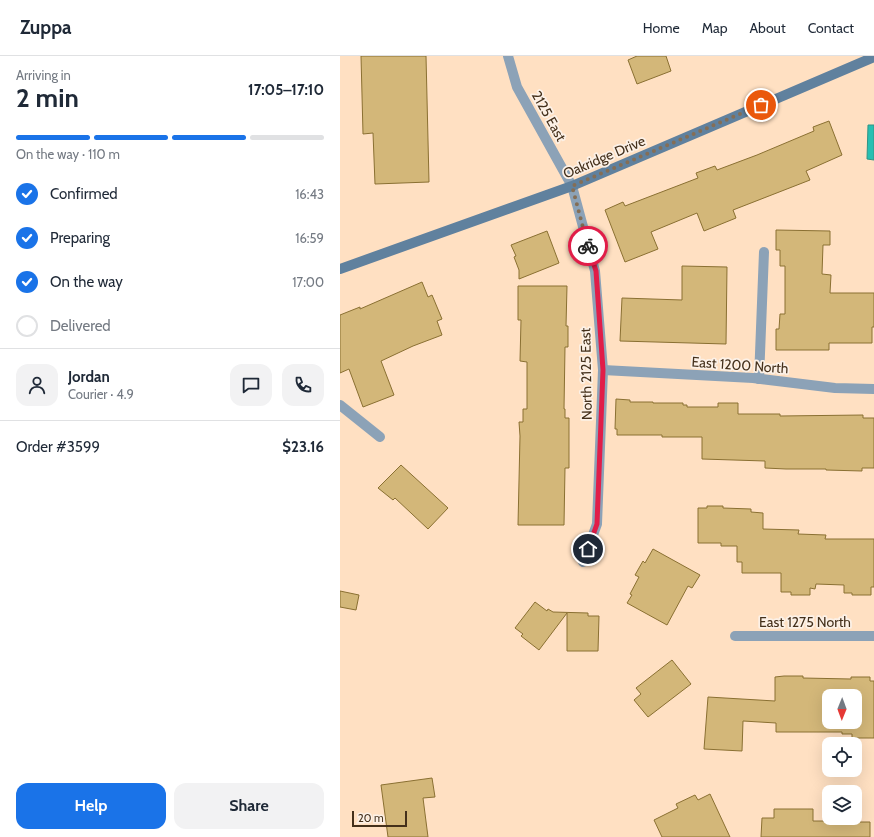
<!DOCTYPE html>
<meta charset="utf-8">
<style>
:root{--surface:#fff;--page:#f2f2f3;--text:#1f2937;--muted:#747a83;--line:#e0e1e3;--accent:#1a73e8}
body{margin:0;font-family:Cabin,sans-serif;background:var(--page);color:var(--text);height:100vh;display:flex;flex-direction:column;font-size:15px;white-space:nowrap}
*{box-sizing:border-box;margin:0}
p{font-size:13px;color:var(--muted)}
.icon{flex:none;width:22px;height:22px;fill:none;stroke:currentColor;stroke-width:2;stroke-linecap:round;stroke-linejoin:round}
.map{position:relative;flex:1;overflow:hidden}
.panel{display:flex;flex-direction:column;background:var(--surface);width:340px}
.panel>*{flex:none}
.needle{width:26px;rotate:181deg}
.buttons{position:absolute;left:482px;top:633px;display:grid;gap:8px}
.buttons a{display:grid;place-items:center;width:40px;height:40px;border-radius:8px;background:var(--surface);box-shadow:0 4px 16px #0002;font-size:20px}
.scale{position:absolute;left:12px;bottom:10px;width:55px;box-sizing:border-box;padding-left:4px;border:2px solid #44301b;border-top:0;font-size:11px;line-height:14px;white-space:nowrap;color:#44301b;-webkit-text-stroke:3px #fcf1e7;paint-order:stroke}
.pin{position:absolute;display:grid;place-items:center;width:34px;height:34px;color:#fff;margin:-17px;border:2px solid #fff;border-radius:50%;box-shadow:0 1px 4px #0007}
.courier{position:absolute;display:grid;place-items:center;width:40px;height:40px;margin:-20px;border:3px solid #e11d48;border-radius:50%;background:#fff;color:#222;box-shadow:0 1px 5px #0007}
.headline em{font-style:normal;font-weight:700}
.headline div{display:flex;flex-direction:column-reverse}
.headline{display:flex;align-items:center;justify-content:space-between;height:68px;padding:0 16px}
h1{font-size:26px;font-weight:700;line-height:30px}
.bar{display:grid;grid-template-columns:repeat(4,1fr);gap:6px 4px;align-content:center;height:48px;padding:0 16px}
.bar i{height:5px;border-radius:3px;background:var(--line)}
.bar .on{background:var(--accent)}
.bar p{grid-column:span 4}
.line{display:flex;align-items:center;gap:10px;padding:0 16px;border-top:1px solid var(--line)}
.line div{flex:1}
.round{display:grid;place-items:center;flex:none;width:42px;height:42px;border-radius:12px;background:var(--page)}
ol{padding:0 16px;list-style:none}
li{display:flex;align-items:center;gap:12px;height:44px}
li p{margin-inline-start:auto}
li .icon{padding:4px;border-radius:50%;background:var(--accent);color:#fff;stroke-width:4}
li:last-child{color:var(--muted)}
li i{width:22px;height:22px;border:2px solid var(--line);border-radius:50%}
.cta{display:flex;gap:8px;margin-top:auto;padding:8px 16px}
.cta a{flex:1;height:46px;border-radius:12px;background:var(--accent);color:#fff;font-size:16px;font-weight:700;line-height:46px;text-align:center}
.cta a+a{background:var(--page);color:var(--text)}
header{display:flex;align-items:center;gap:24px;box-sizing:border-box;height:56px;padding:0 20px;background:var(--surface);border-bottom:1px solid var(--line)}
header strong{font-size:19px}
nav{display:flex;gap:22px;margin-inline-start:auto;font-size:14px}
main{display:flex;flex:1;min-height:0}
.map>svg:first-child{display:block}
.water{fill:#27bfb2;stroke:#309485}
.building{fill:#d3b779;stroke:#8a7032;fill-rule:evenodd}
.lines{fill:none;stroke-linecap:round;stroke-linejoin:round}
.lane{stroke:#8ca2b7;stroke-width:10}
.street{stroke:#8ca2b7;stroke-width:10}
.secondary{stroke:#60819e;stroke-width:10}
.done{stroke:#856e55;stroke-width:4;stroke-dasharray:0 7.2}
.route{stroke:#e11d48;stroke-width:5}
.labels{text-anchor:middle;stroke-width:3.5;stroke-linejoin:round;paint-order:stroke}
.street-label{font-size:14px;fill:#44301b;stroke:#fcf1e7}
</style>
<header>
<strong>Zuppa</strong>
<nav><a>Home</a><a>Map</a><a>About</a><a>Contact</a></nav>
</header>
<main>
<section class="panel">
<div class="headline"><div><h1>2 min</h1><p>Arriving in</p></div><em>17:05–17:10</em></div>
<div class="bar"><i class="on"></i><i class="on"></i><i class="on"></i><i></i><p>On the way · 110 m</p></div>
<ol>
<li><svg class="icon" aria-label="check" viewBox="0 0 24 24"><path d="M5 12l5 5 9-10"/></svg>Confirmed<p>16:43</p></li>
<li><svg class="icon" aria-label="check" viewBox="0 0 24 24"><path d="M5 12l5 5 9-10"/></svg>Preparing<p>16:59</p></li>
<li><svg class="icon" aria-label="check" viewBox="0 0 24 24"><path d="M5 12l5 5 9-10"/></svg>On the way<p>17:00</p></li>
<li><i></i>Delivered</li>
</ol>
<div class="line" style="height:72px"><a class="round"><svg class="icon" aria-label="person" viewBox="0 0 24 24"><circle cx="12" cy="8" r="4"/><path d="M4 21q1-7 8-7t8 7"/></svg></a><div><b>Jordan</b><p>Courier · 4.9</p></div><a class="round"><svg class="icon" aria-label="chat" viewBox="0 0 24 24"><path d="M4 5h16v11H9l-5 4z"/></svg></a><a class="round"><svg class="icon" aria-label="phone" viewBox="0 0 24 24"><path d="M5 4h4l2 5-3 2q2 4 5 5l2-3 5 2v4C11 20 4 13 5 4z"/></svg></a></div>
<div class="line" style="height:52px"><div>Order #3599</div><b>$23.16</b></div>
<div class="cta"><a>Help</a><a>Share</a></div>
</section>
<div class="map">
<svg width="534" height="781" viewBox="0 0 534 781">
<rect width="100%" height="100%" fill="#ffe0c2"/>
<!-- water -->
<path class="water" d="M 528,69 L 534,69 L 534,104 L 527,103 Z"/>
<!-- building -->
<g class="building">
<path d="M 21,0 L 86,0 L 89,126 L 35,128 L 33,77 L 23,78 Z"/>
<path d="M 297,0 L 326,0 L 331,15 L 297,28 L 288,4 Z"/>
<path d="M 489,65 L 502,99 L 466,115 L 470,124 L 393,154 L 396,162 L 364,175 L 357,157 L 311,176 L 318,193 L 285,206 L 265,154 L 283,146 L 285,150 L 358,122 L 356,117 L 375,110 L 377,114 L 417,99 L 474,75 L 473,71 Z"/>
<path d="M 436,174 L 490,175 L 490,189 L 483,189 L 482,218 L 491,219 L 490,237 L 534,237 L 534,271 L 532,271 L 532,287 L 489,287 L 489,294 L 436,294 L 436,273 L 439,273 L 440,258 L 445,258 L 445,210 L 440,210 L 440,194 L 436,194 Z"/>
<path d="M 207,175 L 219,207 L 179,223 L 179,214 L 174,201 L 176,200 L 171,189 Z"/>
<path d="M 342,210 L 387,211 L 386,288 L 280,285 L 282,242 L 342,244 Z"/>
<path d="M 82,226 L 88,241 L 92,239 L 102,263 L 97,265 L 102,279 L 73,290 L 41,305 L 54,339 L 23,351 L 9,313 L 0,317 L 0,259 L 20,251 L 20,253 Z"/>
<path d="M 178,230 L 227,230 L 226,270 L 228,270 L 228,291 L 225,291 L 224,353 L 225,353 L 225,362 L 229,362 L 229,412 L 225,412 L 224,469 L 178,469 L 180,380 L 179,366 L 183,366 L 183,353 L 187,353 L 187,306 L 180,305 L 181,264 L 178,264 Z"/>
<path d="M 276,343 L 290,344 L 290,346 L 313,346 L 313,347 L 343,347 L 343,349 L 347,349 L 347,351 L 378,351 L 378,347 L 398,347 L 398,358 L 440,358 L 440,360 L 523,359 L 523,362 L 534,362 L 534,412 L 522,412 L 522,415 L 486,414 L 486,413 L 446,413 L 425,412 L 425,405 L 362,403 L 362,381 L 322,381 L 322,379 L 277,379 L 277,373 L 275,373 Z"/>
<path d="M 61,409 L 108,452 L 88,473 L 55,442 L 53,444 L 38,432 Z"/>
<path d="M 367,450 L 383,450 L 383,452 L 411,453 L 411,456 L 423,457 L 423,473 L 459,474 L 458,478 L 486,479 L 485,483 L 534,483 L 534,531 L 531,531 L 531,539 L 512,539 L 512,537 L 504,537 L 504,529 L 476,528 L 475,533 L 470,532 L 470,539 L 451,539 L 451,536 L 441,536 L 441,517 L 402,517 L 402,506 L 397,506 L 397,490 L 381,490 L 381,487 L 358,487 L 358,452 L 367,452 Z"/>
<path d="M 313,493 L 360,519 L 352,532 L 348,530 L 327,569 L 287,547 L 292,539 L 290,538 L 299,521 L 295,519 L 303,505 L 305,507 Z"/>
<path d="M 0,535 L 19,539 L 16,554 L 0,551 Z"/>
<path d="M 195,546 L 207,555 L 208,553 L 213,556 L 248,557 L 248,560 L 259,560 L 258,595 L 227,595 L 227,557 L 199,594 L 181,580 L 183,578 L 175,572 Z"/>
<path d="M 332,604 L 351,628 L 308,661 L 294,644 L 301,638 L 296,632 Z"/>
<path d="M 444,620 L 463,620 L 463,622 L 511,623 L 511,621 L 530,621 L 530,625 L 534,625 L 534,682 L 512,682 L 512,678 L 502,678 L 502,676 L 436,676 L 436,667 L 403,665 L 402,695 L 364,693 L 368,641 L 435,645 L 435,621 ZM 489,640 L 515,640 L 515,666 L 489,666 Z"/>
<path d="M 92,722 L 95,741 L 83,742 L 88,781 L 48,781 L 41,729 Z"/>
<path d="M 370,738 L 390,781 L 322,781 L 314,764 L 338,752 L 336,748 L 355,739 L 358,744 Z"/>
<path d="M 434,753 L 473,753 L 473,765 L 503,765 L 503,762 L 518,762 L 518,766 L 530,766 L 530,781 L 421,781 L 422,762 L 434,762 Z"/>
</g>
<g class="lines">
<!-- lane -->
<path class="lane" d="M 0,349 L 40,381"/>
<!-- street -->
<g class="street">
<path d="M 168,0 L 177,31 L 232,130 L 255,215 L 263,314 L 257,468 L 243,506"/>
<path d="M 263,314 L 413,322 L 495,332 L 534,333"/>
<path d="M 419,323 L 424,196"/>
<path d="M 395,580 L 534,580"/>
</g>
<!-- secondary -->
<path class="secondary" d="M 0,213 L 232,130 L 534,1"/>
</g>
<g class="lines">
<!-- done -->
<path class="done" d="M 248,190 L 232,130 L 421,49"/>
<!-- route -->
<path class="route" d="M 248,493 L 257,468 L 263,314 L 256,215 L 248,190"/>
</g>
<g class="labels">
<!-- street labels -->
<g class="street-label">
<text transform="translate(209 60) rotate(61)" y="5">2125 East</text>
<text transform="translate(264 101) rotate(-23)" y="5">Oakridge Drive</text>
<text transform="translate(400 309) rotate(4)" y="5">East 1200 North</text>
<text transform="translate(246 318) rotate(-91)" y="5">North 2125 East</text>
<text x="465" y="571">East 1275 North</text>
</g>
</g>
</svg>
<div class="buttons">
<a><svg class="needle" viewBox="-14 -14 28 28"><path d="M0-13l5 13h-10z" fill="#e53935"/><path d="M0 13l5-13h-10z" fill="#747a83"/></svg></a>
<a><svg class="icon" aria-label="locate" viewBox="0 0 24 24"><circle cx="12" cy="12" r="6"/><path d="M12 2v4M12 18v4M2 12h4M18 12h4"/></svg></a>
<a><svg class="icon" aria-label="layers" viewBox="0 0 24 24"><path d="M12 4l9 5-9 5-9-5zM3 14l9 5 9-5"/></svg></a>
</div>
<div class="scale">20 m</div>
<div class="pin" style="left:421px;top:49px;background:#ea580c"><svg class="icon" aria-label="bag" viewBox="0 0 24 24"><path d="M5 8h14l-1 12H6zM9 8a3 3 0 0 1 6 0"/></svg></div>
<div class="pin" style="left:248px;top:493px;background:#1f2937"><svg class="icon" aria-label="home" viewBox="0 0 24 24"><path d="M3 11l9-7 9 7M6 9v11h12V9"/></svg></div>
<div class="courier" style="left:248px;top:190px"><svg class="icon" aria-label="bike" viewBox="0 0 24 24"><circle cx="6" cy="16" r="4"/><circle cx="18" cy="16" r="4"/><path d="M6 16l4-8h5l3 8M10 8l3 8H6M13 5h3"/></svg></div>
</div>
</main>
